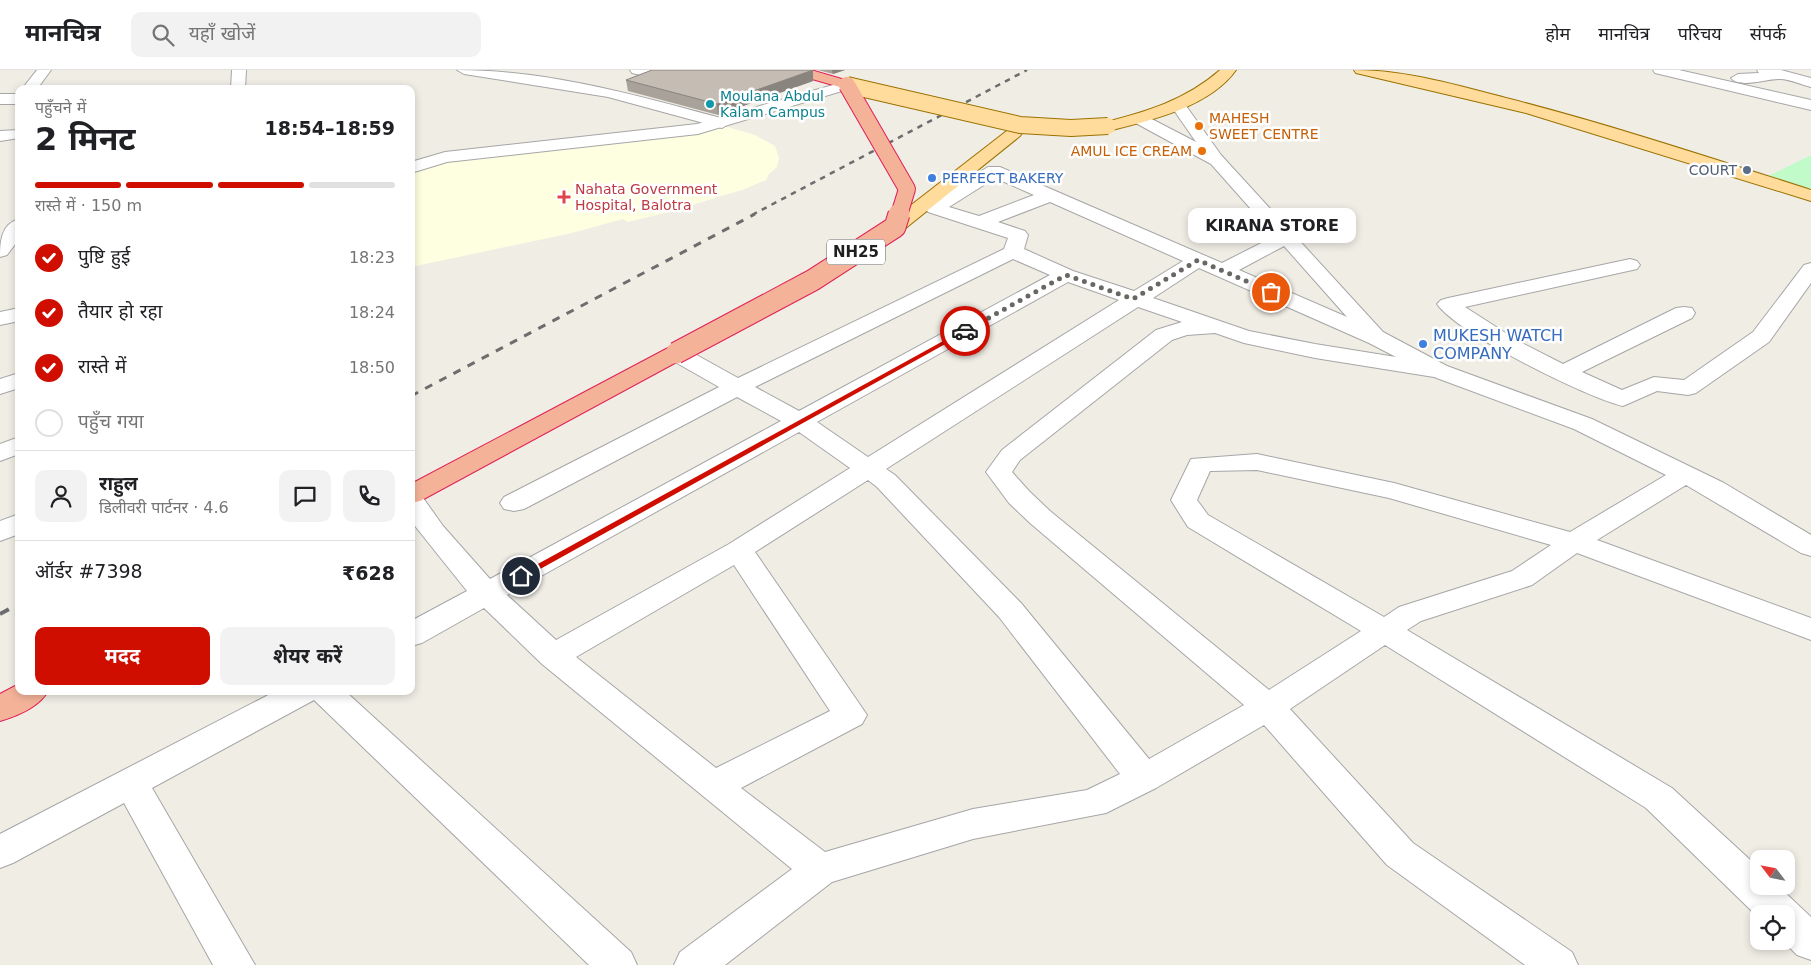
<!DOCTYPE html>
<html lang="hi">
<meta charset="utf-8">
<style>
:root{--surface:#fff;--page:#f2f2f2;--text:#202124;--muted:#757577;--line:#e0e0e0;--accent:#cf0e00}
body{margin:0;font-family:"DejaVu Sans","Noto Sans Devanagari",sans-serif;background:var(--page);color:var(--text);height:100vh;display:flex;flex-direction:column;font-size:19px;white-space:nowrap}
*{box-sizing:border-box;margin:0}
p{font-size:16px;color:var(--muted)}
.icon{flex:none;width:28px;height:28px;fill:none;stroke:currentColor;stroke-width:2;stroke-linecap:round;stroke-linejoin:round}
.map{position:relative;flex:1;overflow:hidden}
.side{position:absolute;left:15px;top:15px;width:400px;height:610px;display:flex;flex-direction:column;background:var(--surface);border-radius:10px;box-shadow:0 2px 8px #0003}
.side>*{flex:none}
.needle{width:32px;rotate:302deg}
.buttons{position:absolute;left:1750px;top:780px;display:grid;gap:10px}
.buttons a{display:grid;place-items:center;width:45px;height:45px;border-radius:10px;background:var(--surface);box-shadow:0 2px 8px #0003;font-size:25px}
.pin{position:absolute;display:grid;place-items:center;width:42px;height:42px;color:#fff;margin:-21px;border:2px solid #fff;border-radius:50%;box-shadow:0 1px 5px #0007}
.courier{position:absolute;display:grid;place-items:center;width:50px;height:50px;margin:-25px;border:4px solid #cf0e00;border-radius:50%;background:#fff;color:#222;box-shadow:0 1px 6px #0007}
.bubble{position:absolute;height:35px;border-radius:10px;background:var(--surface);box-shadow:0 2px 8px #0003;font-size:16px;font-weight:700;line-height:35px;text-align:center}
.overview em{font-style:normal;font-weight:700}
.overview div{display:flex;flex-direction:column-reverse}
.overview{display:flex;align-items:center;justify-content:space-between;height:85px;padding:0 20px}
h1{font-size:32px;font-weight:700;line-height:38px}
.bar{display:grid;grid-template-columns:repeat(4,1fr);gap:8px 5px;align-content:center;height:60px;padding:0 20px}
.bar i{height:6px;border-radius:4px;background:var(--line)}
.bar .on{background:var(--accent)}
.bar p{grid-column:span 4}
.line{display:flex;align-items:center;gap:12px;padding:0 20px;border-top:1px solid var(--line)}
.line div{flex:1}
.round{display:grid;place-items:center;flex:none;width:52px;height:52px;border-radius:10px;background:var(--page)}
ol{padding:0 20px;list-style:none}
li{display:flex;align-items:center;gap:15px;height:55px}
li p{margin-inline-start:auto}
li .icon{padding:5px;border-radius:50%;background:var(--accent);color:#fff;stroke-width:4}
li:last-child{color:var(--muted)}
li i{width:28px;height:28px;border:2px solid var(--line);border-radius:50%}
.cta{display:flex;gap:10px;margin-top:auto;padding:10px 20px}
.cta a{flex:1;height:58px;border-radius:10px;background:var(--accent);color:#fff;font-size:20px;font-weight:700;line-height:58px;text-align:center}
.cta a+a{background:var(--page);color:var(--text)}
header{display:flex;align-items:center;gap:30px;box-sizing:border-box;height:70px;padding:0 25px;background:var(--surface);border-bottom:1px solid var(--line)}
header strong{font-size:24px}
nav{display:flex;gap:28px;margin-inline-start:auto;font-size:18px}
.search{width:350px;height:45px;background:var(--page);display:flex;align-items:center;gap:12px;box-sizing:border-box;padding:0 18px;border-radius:10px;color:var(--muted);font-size:19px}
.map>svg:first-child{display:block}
.education{fill:#fdffe0}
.park{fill:#c1fbca}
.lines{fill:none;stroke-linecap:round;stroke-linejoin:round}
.minor-casing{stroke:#a6a6a6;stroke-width:2}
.tertiary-casing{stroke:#a6a6a6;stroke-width:2}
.primary-casing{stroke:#9b7200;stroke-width:2}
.trunk-casing{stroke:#e11f55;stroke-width:2}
.minor{fill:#fff;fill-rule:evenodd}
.tertiary{fill:#fff;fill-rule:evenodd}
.primary{fill:#ffdb9c;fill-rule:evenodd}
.trunk{fill:#f4b399;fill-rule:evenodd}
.rail-far2{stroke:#6d6d6d;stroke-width:2.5;stroke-dasharray:5.5 5.5;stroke-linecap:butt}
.rail-far1{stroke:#6d6d6d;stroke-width:3;stroke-dasharray:8 8;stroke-linecap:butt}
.rail{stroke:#6d6d6d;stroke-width:4;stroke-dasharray:10 10;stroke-linecap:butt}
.primary-bridge-casing{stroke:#9b7200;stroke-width:18;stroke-linecap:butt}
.trunk-bridge-far1-casing{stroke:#e11f55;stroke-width:18;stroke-linecap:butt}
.trunk-bridge-casing{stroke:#e11f55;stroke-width:23;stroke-linecap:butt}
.primary-bridge{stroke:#ffdb9c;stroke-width:16}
.trunk-bridge-far1{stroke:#f4b399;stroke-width:16}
.trunk-bridge{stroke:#f4b399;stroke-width:21}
.wall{fill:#a9a29b}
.shaded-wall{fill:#8a847e}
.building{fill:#c5bcb4;stroke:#8a847e}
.route{fill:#cf0e00}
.done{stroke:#686764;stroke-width:5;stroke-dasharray:0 9}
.culture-dot{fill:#0f9aa8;stroke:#fff;stroke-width:2}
.food-dot{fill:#e8710a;stroke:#fff;stroke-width:2}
.service-dot{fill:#5c6f8a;stroke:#fff;stroke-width:2}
.shop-dot{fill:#3f7fe0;stroke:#fff;stroke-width:2}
.health-dot{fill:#e0444e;stroke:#fff;stroke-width:2}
.labels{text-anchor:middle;stroke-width:5;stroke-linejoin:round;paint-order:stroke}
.far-culture-label{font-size:14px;fill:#0d838f;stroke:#fff;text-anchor:start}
.far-food-label{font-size:14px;fill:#c56008;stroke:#fff;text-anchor:start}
.far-service-label{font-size:14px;fill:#4e5e75;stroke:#fff;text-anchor:end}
.far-shop-label{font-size:14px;fill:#366cbe;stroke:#fff;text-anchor:start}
.far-health-label{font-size:14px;fill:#be3a42;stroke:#fff;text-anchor:start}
.shield{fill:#fff;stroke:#626262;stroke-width:1}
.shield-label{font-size:15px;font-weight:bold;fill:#1f1f1f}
.shop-label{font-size:16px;fill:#366cbe;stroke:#fff;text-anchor:start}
</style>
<header>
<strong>मानचित्र</strong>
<div class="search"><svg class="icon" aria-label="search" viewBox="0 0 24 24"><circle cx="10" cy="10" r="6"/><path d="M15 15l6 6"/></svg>यहाँ खोजें</div>
<nav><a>होम</a><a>मानचित्र</a><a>परिचय</a><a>संपर्क</a></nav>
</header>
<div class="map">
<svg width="1811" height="895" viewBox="0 0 1811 895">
<rect width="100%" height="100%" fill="#f0ede5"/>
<!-- education -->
<path class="education" d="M 721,55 L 755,65 L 775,76 L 779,88 L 777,97 L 769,104 L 766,110 L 745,119 L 669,142 L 628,152 L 623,149 L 572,163 L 411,197 L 411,100 L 448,88 Z"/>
<!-- park -->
<path class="park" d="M 1811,85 L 1811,124 L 1764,108 Z"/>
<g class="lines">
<defs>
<g id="minor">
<path d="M 37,0 L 51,0 L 37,19 L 22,19 Z"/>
<path d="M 232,0 L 246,0 L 245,19 L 231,19 Z"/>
<path d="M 457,0 C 549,0 639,26 728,50 L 730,53 L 722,58 L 608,27 L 464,4 Z"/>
<path d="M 630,0 L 654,0 L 656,3 L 649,7 L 632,3 Z"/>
<path d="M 1653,0 L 1679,0 L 1811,30 L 1811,40 L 1655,3 Z"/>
<path d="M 1757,0 L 1781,0 L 1811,8 L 1811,17 C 1802,15 1790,9 1780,9 C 1769,8 1739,19 1731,8 L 1738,4 L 1759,3 Z"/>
<rect x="0" y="24" width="19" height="10"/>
<path d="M 1179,31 L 1184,33 L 1221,85 L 1383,262 L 1447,296 L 1592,349 L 1724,413 L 1811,465 L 1811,486 L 1801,483 L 1686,415 L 1597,470 L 1811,548 L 1811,570 L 1577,483 L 1532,515 L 1421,551 L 1407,560 L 1672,718 L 1759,798 L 1759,816 L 1778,816 L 1811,847 L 1811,890 L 1797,885 L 1783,871 L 1786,871 L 1786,844 L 1759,844 L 1759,848 L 1646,738 L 1385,575 L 1290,639 L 1413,773 L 1572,882 L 1578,895 L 1525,895 L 1387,795 L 1264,655 L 1156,718 L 1106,743 L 973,769 L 832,812 L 725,895 L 674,895 L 680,882 L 792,799 L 542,594 L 484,538 L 422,573 L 411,576 L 411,551 L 467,521 L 411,451 L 411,423 L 421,425 L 443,456 L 490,509 L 781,351 L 737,327 L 524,439 L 514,441 L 504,439 L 500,433 L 504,427 L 719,317 L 668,288 L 665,283 L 668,278 L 676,276 L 684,278 L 738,308 L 1004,179 L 1008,168 L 928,142 L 925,138 L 928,134 L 988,97 L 1000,97 L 1222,193 L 1275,166 L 1211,94 L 1132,51 L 1130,48 L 1132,45 L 1144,45 L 1196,72 L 1171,36 ZM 995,108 L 1034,125 L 979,146 L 949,137 ZM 1050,132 L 1183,191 L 1134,221 L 1073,201 L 1024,179 L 1028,165 L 1025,161 L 998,152 ZM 1284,176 L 1347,247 L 1239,200 ZM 1013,189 L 1050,205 L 799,341 L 755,317 ZM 1199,198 L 1369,273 L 1396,287 L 1315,274 L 1249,261 L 1153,228 ZM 1068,212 L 1119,230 L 868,387 L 817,352 ZM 1138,237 L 1182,252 L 1156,260 L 1002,380 L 986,402 L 1009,433 L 1030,453 L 1244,635 L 1149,689 L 1021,533 L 895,405 L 886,399 ZM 1215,263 L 1244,273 L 1315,288 L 1434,307 L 1574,359 L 1666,405 L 1570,462 L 1394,413 L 1257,384 L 1191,389 L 1171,430 L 1188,457 L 1361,561 L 1269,620 L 1050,441 L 1029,421 L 1012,402 L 1020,390 L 1172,270 L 1187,265 ZM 799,362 L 850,398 L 729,474 L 556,570 L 507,525 ZM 1257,400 L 1389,428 L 1551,475 L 1512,501 L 1399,537 L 1384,547 L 1208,445 L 1197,430 L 1210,401 ZM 868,410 L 877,417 L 999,547 L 1120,704 L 1087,720 L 973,739 L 825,782 L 741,718 L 862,654 L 867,645 L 755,482 ZM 734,495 L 830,641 L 716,698 L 576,587 Z"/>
<path d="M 19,60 L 19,68 L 0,71 L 0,61 Z"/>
<path d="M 19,149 L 19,169 L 7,185 L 0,187 C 0,172 1,154 19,149 Z"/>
<path d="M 1630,189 L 1637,191 L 1640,195 L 1637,199 L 1465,237 L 1518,271 L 1563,294 L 1676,238 L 1684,237 L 1692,238 L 1695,243 L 1692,248 L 1582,302 L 1622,320 L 1654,307 L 1684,310 L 1753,262 L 1804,195 L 1811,193 L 1811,213 L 1769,272 L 1696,323 L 1688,325 L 1657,321 L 1623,336 C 1586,327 1458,264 1437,234 L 1441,230 L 1448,228 Z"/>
<path d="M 19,303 L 19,318 L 0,324 L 0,309 Z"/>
<path d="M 19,367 L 19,384 L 0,391 L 0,374 Z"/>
<path d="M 19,444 L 19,464 L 0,471 L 0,451 Z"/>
<path d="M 276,621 L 345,621 L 631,882 L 637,895 L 589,895 L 314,630 L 152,718 L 255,895 L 213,895 L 124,733 L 13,793 L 0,798 L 0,764 Z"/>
</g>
<g id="tertiary">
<path d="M 847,11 L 852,12 L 854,15 L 852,18 L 698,64 L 447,92 L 411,103 L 411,92 L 445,82 L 697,54 Z"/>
<path d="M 19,238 L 19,251 L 0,255 L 0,242 Z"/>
</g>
<g id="primary">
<path d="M 1220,0 L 1236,0 C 1210,37 1149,51 1108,61 L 1100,56 L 1102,53 C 1146,42 1186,30 1220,0 Z"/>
<path d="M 1354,0 C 1407,0 1459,16 1510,29 C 1611,55 1711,88 1811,120 L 1811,131 L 1526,43 L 1356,3 Z"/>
<path d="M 1020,50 L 1028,55 L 1020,66 L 902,161 L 888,161 L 886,157 L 888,153 L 1008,60 L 1014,52 Z"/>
</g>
<g id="trunk">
<path d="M 789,0 L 811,0 L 852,12 L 854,15 L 847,19 L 791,3 Z"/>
<path d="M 676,276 L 684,278 L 687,283 L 684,288 L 420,431 L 411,433 L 411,414 L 668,278 Z"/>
<path d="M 19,614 L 19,621 L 48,621 C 39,637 17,646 0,651 L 0,624 Z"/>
</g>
</defs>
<!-- minor casing -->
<use href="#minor" class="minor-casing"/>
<!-- tertiary casing -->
<use href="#tertiary" class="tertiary-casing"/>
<!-- primary casing -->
<use href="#primary" class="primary-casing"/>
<!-- trunk casing -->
<use href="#trunk" class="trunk-casing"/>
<!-- minor -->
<use href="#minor" class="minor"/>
<!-- tertiary -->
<use href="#tertiary" class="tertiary"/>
<!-- primary -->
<use href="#primary" class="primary"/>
<!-- trunk -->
<use href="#trunk" class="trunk"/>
<!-- rail-far2 -->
<path class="rail-far2" d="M 752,145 L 1027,0"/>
<!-- rail-far1 -->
<path class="rail-far1" d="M 411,326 L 755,144"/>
<!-- rail -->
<path class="rail" d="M 0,544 L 19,534"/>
<defs>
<path id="primary-bridge" d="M 847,15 L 1020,55 L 1071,58 L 1108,56"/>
<path id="trunk-bridge-far1" d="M 847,15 L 907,119 L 899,145"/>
<path id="trunk-bridge" d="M 676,283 L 813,210 L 895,157 L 899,144"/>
</defs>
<!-- primary-bridge casing -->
<use href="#primary-bridge" class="primary-bridge-casing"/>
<!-- trunk-bridge-far1 casing -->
<use href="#trunk-bridge-far1" class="trunk-bridge-far1-casing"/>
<!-- trunk-bridge casing -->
<use href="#trunk-bridge" class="trunk-bridge-casing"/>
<!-- primary-bridge -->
<use href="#primary-bridge" class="primary-bridge"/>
<!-- trunk-bridge-far1 -->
<use href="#trunk-bridge-far1" class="trunk-bridge-far1"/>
<!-- trunk-bridge -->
<use href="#trunk-bridge" class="trunk-bridge"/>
</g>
<!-- wall -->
<g class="wall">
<path d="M 818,0 L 845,0 L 833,4 Z"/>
<path d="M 626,10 L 813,11 L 718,45 L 628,21 Z"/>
</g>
<!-- shaded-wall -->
<g class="shaded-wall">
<path d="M 813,0 L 813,11 L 718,45 L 717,34 Z"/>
<path d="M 832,0 L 845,0 L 833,4 Z"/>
</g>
<!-- building -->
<path class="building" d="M 652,0 L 813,0 L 717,34 L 626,10 Z"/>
<!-- route -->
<path class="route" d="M 965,259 L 967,262 L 524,508 L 516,506 Z"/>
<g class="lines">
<!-- done -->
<path class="done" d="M 965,261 L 1066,205 L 1133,229 L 1198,190 L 1271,222"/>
</g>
<!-- markers -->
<circle class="culture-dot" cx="710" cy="34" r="5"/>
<g class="food-dot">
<circle cx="1199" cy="56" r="5"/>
<circle cx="1202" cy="81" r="5"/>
</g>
<circle class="service-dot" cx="1747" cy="100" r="5"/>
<g class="shop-dot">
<circle cx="932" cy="108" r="5"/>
<circle cx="1423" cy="274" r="5"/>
</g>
<path class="health-dot" d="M561.5 119.5h5v5h5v5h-5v5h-5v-5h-5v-5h5z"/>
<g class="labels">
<!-- far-culture labels -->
<g class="far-culture-label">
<text x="720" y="31">Moulana Abdul<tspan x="720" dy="16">Kalam Campus</tspan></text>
</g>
<!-- far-food labels -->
<g class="far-food-label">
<text x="1209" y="53">MAHESH<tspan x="1209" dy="16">SWEET CENTRE</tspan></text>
<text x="1192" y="86" text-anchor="end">AMUL ICE CREAM</text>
</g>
<!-- far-service labels -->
<g class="far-service-label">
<text x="1737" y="105">COURT</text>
</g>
<!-- far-shop labels -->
<g class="far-shop-label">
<text x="942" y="113">PERFECT BAKERY</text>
</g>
<!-- far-health labels -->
<g class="far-health-label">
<text x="575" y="124">Nahata Government<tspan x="575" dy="16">Hospital, Balotra</tspan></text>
</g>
<!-- shield labels -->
<rect class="shield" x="827" y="169.5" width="58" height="25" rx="4"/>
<g class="shield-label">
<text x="856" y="187">NH25</text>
</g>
<!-- shop labels -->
<g class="shop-label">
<text x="1433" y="271">MUKESH WATCH<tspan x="1433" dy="18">COMPANY</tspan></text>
</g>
</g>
</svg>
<div class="buttons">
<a><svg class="needle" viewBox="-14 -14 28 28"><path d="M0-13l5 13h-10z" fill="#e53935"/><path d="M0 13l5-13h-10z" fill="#757577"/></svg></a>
<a><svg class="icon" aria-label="locate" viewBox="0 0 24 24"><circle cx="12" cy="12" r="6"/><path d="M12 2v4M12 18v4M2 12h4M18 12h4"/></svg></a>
</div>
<div class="pin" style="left:1271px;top:222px;background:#ea580c"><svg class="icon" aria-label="bag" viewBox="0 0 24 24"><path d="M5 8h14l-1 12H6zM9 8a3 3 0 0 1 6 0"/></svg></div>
<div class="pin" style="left:521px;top:506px;background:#1f2937"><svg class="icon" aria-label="home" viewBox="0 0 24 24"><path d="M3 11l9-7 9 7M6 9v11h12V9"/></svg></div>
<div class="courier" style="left:965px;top:261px"><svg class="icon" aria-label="car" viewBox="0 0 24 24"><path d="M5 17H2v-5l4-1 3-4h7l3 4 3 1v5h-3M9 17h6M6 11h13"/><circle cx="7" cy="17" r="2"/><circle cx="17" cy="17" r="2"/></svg></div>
<div class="bubble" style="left:1188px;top:138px;width:168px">KIRANA STORE</div>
<section class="side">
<div class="overview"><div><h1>2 मिनट</h1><p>पहुँचने में</p></div><em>18:54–18:59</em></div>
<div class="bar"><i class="on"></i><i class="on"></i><i class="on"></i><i></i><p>रास्ते में · 150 m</p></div>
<ol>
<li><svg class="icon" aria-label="check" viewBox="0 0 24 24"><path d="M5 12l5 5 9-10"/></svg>पुष्टि हुई<p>18:23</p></li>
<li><svg class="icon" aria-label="check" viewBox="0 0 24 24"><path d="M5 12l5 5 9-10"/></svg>तैयार हो रहा<p>18:24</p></li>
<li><svg class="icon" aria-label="check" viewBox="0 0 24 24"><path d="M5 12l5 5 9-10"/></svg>रास्ते में<p>18:50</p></li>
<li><i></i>पहुँच गया</li>
</ol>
<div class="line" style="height:90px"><a class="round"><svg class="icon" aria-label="person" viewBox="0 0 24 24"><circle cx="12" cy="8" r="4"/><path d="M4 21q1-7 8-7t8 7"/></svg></a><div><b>राहुल</b><p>डिलीवरी पार्टनर · 4.6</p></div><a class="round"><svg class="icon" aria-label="chat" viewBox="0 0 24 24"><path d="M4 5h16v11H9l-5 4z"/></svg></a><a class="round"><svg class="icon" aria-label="phone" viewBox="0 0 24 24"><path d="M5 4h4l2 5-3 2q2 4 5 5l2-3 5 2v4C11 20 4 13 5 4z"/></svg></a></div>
<div class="line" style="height:65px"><div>ऑर्डर #7398</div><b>₹628</b></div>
<div class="cta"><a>मदद</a><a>शेयर करें</a></div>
</section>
</div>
